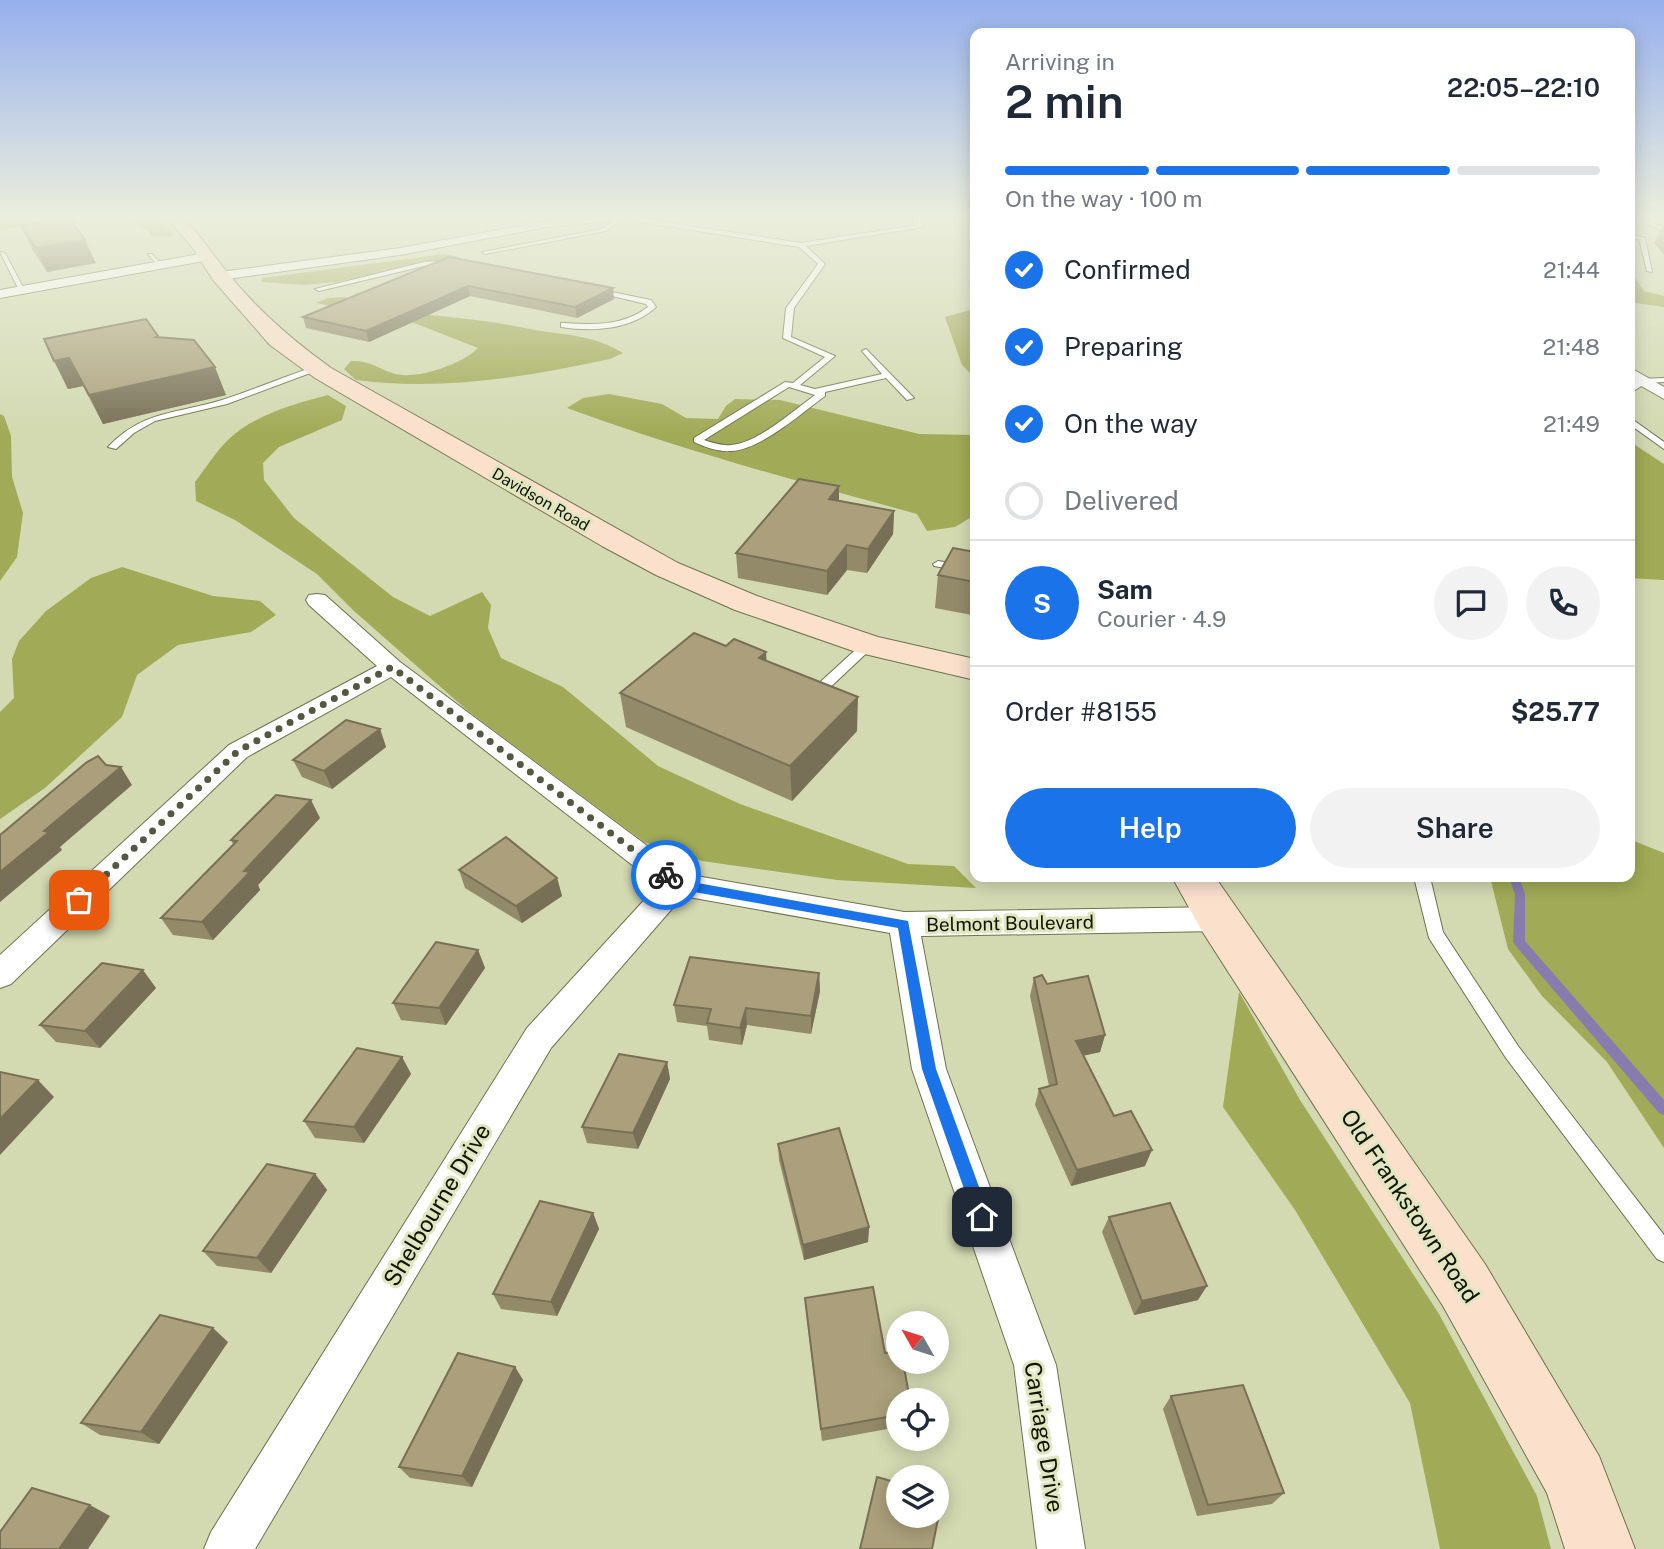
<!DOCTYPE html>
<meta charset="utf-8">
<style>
:root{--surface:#fff;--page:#f2f2f3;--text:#1f2937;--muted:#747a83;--line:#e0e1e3;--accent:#1a73e8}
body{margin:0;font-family:"Public Sans",sans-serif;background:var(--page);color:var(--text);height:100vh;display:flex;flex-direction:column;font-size:26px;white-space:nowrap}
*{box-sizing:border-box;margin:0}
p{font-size:23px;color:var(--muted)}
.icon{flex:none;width:38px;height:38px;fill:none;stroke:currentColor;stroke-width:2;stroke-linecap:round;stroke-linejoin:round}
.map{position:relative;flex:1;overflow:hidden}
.side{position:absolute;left:970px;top:28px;width:665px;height:854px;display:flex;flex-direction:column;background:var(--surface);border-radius:14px;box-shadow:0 4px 18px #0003}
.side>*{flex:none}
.needle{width:46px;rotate:309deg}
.tools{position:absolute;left:886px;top:1311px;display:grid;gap:14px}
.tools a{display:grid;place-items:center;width:63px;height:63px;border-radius:50%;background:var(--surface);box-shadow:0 4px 18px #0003;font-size:35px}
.pin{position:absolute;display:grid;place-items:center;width:60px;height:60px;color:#fff;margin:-30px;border-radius:14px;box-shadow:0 4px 10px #0006}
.courier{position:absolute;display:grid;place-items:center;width:70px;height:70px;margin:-35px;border:5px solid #1a73e8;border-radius:50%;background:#fff;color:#222;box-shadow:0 2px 9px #0007}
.summary em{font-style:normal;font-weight:600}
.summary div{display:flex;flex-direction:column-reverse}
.summary{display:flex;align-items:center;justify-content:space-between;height:119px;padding:0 35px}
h1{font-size:46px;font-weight:600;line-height:52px}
.bar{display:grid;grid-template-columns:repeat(4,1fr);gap:10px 7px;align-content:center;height:84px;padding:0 35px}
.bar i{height:9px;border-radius:5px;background:var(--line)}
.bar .selected{background:var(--accent)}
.bar p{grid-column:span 4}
.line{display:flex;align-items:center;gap:18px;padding:0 35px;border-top:2px solid var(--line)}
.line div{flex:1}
.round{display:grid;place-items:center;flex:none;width:74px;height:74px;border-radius:37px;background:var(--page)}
ol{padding:0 35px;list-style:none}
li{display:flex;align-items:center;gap:21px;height:77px}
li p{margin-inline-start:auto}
li .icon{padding:7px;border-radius:50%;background:var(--accent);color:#fff;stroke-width:4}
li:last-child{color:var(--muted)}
li i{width:38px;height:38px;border:4px solid var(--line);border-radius:50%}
.primary-button{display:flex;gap:14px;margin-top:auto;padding:14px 35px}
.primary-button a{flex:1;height:80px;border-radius:42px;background:var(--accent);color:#fff;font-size:28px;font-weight:600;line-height:80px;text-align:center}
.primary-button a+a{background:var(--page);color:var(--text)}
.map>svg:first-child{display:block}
.forest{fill:#a1aa56}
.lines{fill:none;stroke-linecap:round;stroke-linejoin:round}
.stream{fill:#887cae;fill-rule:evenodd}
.lane-casing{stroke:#6e724e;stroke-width:2}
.street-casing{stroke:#6e724e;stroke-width:2}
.secondary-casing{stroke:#6e724e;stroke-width:2}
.lane{fill:#fff;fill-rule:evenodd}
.street{fill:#fff;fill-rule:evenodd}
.secondary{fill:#fbe0cc;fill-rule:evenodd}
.wall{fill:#938a6a}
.shaded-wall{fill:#787056}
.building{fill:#aba07b;stroke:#787056;stroke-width:2}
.route{fill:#1a73e8}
.done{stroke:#555841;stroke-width:7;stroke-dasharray:0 12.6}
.labels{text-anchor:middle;stroke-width:6;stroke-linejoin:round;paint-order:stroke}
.far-street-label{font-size:16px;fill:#111305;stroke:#e0e6be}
.street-label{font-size:19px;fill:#111305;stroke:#e0e6be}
.near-street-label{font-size:23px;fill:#111305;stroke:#e0e6be}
</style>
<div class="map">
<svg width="1664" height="1549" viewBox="0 0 1664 1549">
<rect width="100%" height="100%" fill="#d3d9b1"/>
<!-- forest -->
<g class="forest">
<path d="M 0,217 L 159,217 L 172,232 L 173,237 L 152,236 C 128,204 35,225 0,230 Z"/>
<path d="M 444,254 L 460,257 L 336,282 L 305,285 L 261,282 L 262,278 Z"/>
<path d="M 1629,269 L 1644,291 L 1664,296 L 1664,307 L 1629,302 Z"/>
<path d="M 345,297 C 390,315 436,314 483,321 C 502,323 522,328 541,331 C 571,335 597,337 623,353 L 610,359 C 527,377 441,391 356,380 L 344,369 L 351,361 C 375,360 381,373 403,375 C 423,377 464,363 478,348 L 414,323 L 316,303 L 328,298 Z"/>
<path d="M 975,306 L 975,378 L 962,365 L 945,317 L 970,310 Z"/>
<path d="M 609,394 L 662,404 L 686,418 L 718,419 L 726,406 L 735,399 L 780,400 L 919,434 L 975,435 L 975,515 L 955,527 L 927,531 L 917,514 C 800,482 682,450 567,408 L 583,398 Z"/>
<path d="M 328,395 L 346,406 L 342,420 L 279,447 L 263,463 L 264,480 L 294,518 L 393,597 L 430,616 L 482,592 L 491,605 L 488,628 L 501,658 L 563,687 L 658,766 L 740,804 L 908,864 L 954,866 L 976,888 L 837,880 L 702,861 L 644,842 L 468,711 L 354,611 L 317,574 L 235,520 L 196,501 L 195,482 C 206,468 216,451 229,439 C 256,414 294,404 328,395 Z"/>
<path d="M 0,414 L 4,416 L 11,436 L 12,477 L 23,513 L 17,557 L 0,581 Z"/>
<path d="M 1629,441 L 1664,464 L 1664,580 L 1629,578 Z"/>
<path d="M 122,567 L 213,596 L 260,601 L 276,615 L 251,632 L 178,645 L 137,675 L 122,717 L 45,788 L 0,819 L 0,712 L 14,698 L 12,659 L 19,641 L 46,611 L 91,578 Z"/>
<path d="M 1629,839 L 1664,853 L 1664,1148 L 1607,1062 L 1542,996 L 1508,949 L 1490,877 L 1629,877 Z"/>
<path d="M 1239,992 L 1300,1100 L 1439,1314 L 1537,1496 L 1551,1549 L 1440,1549 L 1410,1403 L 1295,1210 L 1223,1107 Z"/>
</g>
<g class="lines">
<!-- stream -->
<path class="stream" d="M 1509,877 L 1519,877 L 1525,894 L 1525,941 L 1664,1100 L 1664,1115 L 1659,1113 L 1515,945 L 1513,942 L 1515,894 Z"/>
<defs>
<g id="lane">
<path d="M 518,217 L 525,217 L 538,226 L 533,227 Z"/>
<path d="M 617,217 L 632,217 L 801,243 L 917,225 L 914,217 L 920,217 L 923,227 L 806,246 L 825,264 L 794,308 L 791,337 L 835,356 L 800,385 L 815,389 L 882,374 L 862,351 L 866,349 L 914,398 L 907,400 L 886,378 L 825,392 L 825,396 C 800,414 762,449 731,451 C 718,452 705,447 694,442 L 694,438 L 785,382 L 793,383 L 825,357 L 783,338 L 786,308 L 818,264 L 799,247 L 622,219 L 606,231 L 485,254 L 482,252 L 602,229 ZM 789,387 L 815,395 C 794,410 757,444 731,445 C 722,446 713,443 704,440 Z"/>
<path d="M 1629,217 L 1636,217 L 1664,227 L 1664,231 Z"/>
<path d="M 1629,234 L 1645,238 L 1652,272 L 1647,271 L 1639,239 L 1629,238 Z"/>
<path d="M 0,252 L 5,253 L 25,291 L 19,290 Z"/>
<path d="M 148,254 L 152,254 L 162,266 L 158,266 Z"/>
<path d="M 453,260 L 455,263 L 424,266 L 319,291 L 315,289 L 424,262 Z"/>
<path d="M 597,289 L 651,300 L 656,307 C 631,330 593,332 561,327 L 561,323 L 564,323 C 594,325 623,326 648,307 L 646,304 L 595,292 Z"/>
<path d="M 314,367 L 321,369 L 227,404 L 155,421 L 134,433 L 116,449 L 108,447 C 143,410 177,414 222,400 C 253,390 283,377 314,367 Z"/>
<path d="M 1664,378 L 1664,382 L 1646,383 L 1629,394 L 1629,388 L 1639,379 Z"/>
<path d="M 1629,417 L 1664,442 L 1664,449 L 1629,424 Z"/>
<path d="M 938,561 L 975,567 L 975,573 L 934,566 L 933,564 Z"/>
<path d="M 868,641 L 874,645 L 872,648 L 823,694 C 816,695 809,694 806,688 L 807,685 L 817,685 L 864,642 Z"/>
<path d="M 1414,877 L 1430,877 L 1443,932 L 1518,1046 L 1664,1235 L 1664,1262 L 1657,1259 L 1506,1058 L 1429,938 Z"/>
</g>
<g id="street">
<path d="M 570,217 L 627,217 L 621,220 L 547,227 L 400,255 L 220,280 L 214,276 L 220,272 L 400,248 Z"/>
<path d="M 205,253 L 209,254 L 209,260 L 0,298 L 0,290 Z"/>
<path d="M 1629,367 L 1664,387 L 1664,399 L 1629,379 Z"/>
<path d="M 317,594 L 325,595 L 400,662 L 685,874 L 904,912 L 1218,907 L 1229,911 L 1233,919 L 1229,927 L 1218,931 L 921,936 L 946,1069 L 1056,1365 L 1085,1549 L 1037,1549 L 1014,1365 L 912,1069 L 890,933 L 683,896 L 551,1048 L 255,1549 L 204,1549 L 211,1532 L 527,1028 L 658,885 L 391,677 L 247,757 L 11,984 L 0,988 L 0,955 L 229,745 L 377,666 L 309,605 L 306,600 L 309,595 Z"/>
</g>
<g id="secondary">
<path d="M 166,217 L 183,217 C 200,235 212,254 227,272 C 257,310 292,340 331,368 L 678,563 L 757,596 L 878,637 L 975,659 L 975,680 L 856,652 L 735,610 L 656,575 L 602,546 L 315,378 L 270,345 L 213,280 L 192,247 Z"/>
<path d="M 1629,217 L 1638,217 L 1629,223 Z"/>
<path d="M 1172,877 L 1215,877 L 1485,1264 L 1599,1456 L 1635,1549 L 1565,1549 L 1547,1493 L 1443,1306 L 1202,931 Z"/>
</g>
</defs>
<!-- lane casing -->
<use href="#lane" class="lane-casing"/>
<!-- street casing -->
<use href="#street" class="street-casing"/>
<!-- secondary casing -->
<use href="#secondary" class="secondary-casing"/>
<!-- lane -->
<use href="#lane" class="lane"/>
<!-- street -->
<use href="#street" class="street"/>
<!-- secondary -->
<use href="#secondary" class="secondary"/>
</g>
<!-- wall -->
<g class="wall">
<path d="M 21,226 L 96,263 L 47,272 L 32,249 Z"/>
<path d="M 1662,227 L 1664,227 L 1664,255 L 1654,243 Z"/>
<path d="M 449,257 L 614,299 L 577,318 L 470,296 L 369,342 L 306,328 L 303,317 Z"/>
<path d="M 159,337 L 226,395 L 103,424 L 83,386 L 68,389 L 44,339 Z"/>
<path d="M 839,486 L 839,500 L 894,511 L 893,534 L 867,573 L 847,570 L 827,595 L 738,578 L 736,553 Z"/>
<path d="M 975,552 L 975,609 L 972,615 L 935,608 L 938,575 Z"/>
<path d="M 767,661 L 857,731 L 792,801 L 626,727 L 620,693 Z"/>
<path d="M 380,729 L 386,747 L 332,789 L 302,777 L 293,760 Z"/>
<path d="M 320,818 L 258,885 L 260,890 L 213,940 L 173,935 L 161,918 L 233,844 L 231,840 Z"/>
<path d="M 459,870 L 557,878 L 562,896 L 522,923 L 465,888 Z"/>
<path d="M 478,950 L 485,968 L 446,1025 L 401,1020 L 393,1003 Z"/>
<path d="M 819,973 L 820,991 L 811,1034 L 747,1025 L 742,1045 L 709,1040 L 707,1026 L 677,1022 L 674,1005 Z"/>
<path d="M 1034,978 L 1047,984 L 1105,1035 L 1100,1052 L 1083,1056 L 1114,1116 L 1145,1166 L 1071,1186 L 1035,1105 L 1039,1089 L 1049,1086 L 1030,996 Z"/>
<path d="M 156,988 L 100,1048 L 56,1042 L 40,1025 Z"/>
<path d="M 402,1057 L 411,1074 L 364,1143 L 315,1138 L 304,1121 Z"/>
<path d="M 667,1062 L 670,1079 L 638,1149 L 587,1143 L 582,1127 Z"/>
<path d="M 778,1144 L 869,1227 L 868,1242 L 804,1260 L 779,1160 Z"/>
<path d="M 315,1174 L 327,1190 L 271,1273 L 217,1266 L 203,1251 Z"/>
<path d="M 593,1213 L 599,1229 L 557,1316 L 501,1309 L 493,1294 Z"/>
<path d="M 1109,1217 L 1198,1300 L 1134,1315 L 1102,1232 Z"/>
<path d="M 805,1298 L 885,1353 L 898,1400 L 898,1427 L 822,1441 L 806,1312 Z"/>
<path d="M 228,1342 L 159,1444 L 100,1435 L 81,1423 Z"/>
<path d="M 515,1367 L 523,1380 L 472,1487 L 410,1478 L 399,1467 Z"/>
<path d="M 1171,1396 L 1284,1493 L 1272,1504 L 1197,1516 L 1163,1409 Z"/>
</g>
<!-- shaded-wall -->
<g class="shaded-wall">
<path d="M 85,240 L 96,263 L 47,272 L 36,248 Z"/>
<path d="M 468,286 L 470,296 L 369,342 L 366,331 Z"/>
<path d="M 613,288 L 614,299 L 577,318 L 575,307 Z"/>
<path d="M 69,358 L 83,386 L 68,389 L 54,361 Z"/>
<path d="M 215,367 L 226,395 L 103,424 L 89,395 Z"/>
<path d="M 839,486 L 839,510 L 829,499 Z"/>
<path d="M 894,511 L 893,534 L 867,573 L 868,549 Z"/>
<path d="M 847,545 L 847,570 L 827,595 L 827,571 Z"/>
<path d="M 975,589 L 975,609 L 972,615 Z"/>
<path d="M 766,652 L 768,685 L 759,658 Z"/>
<path d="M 858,697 L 857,731 L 792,801 L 790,766 Z"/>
<path d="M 380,729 L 386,747 L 332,789 L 324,771 Z"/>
<path d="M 121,767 L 132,785 L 60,847 L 62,850 L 0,902 L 0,872 L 44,831 Z"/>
<path d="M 311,800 L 320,818 L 258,885 L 260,890 L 213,940 L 202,922 L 244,871 Z"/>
<path d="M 557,878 L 562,896 L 522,923 L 516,906 Z"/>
<path d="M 478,950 L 485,968 L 446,1025 L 439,1008 Z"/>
<path d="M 143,970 L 156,988 L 100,1048 L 85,1031 Z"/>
<path d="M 819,973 L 820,991 L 811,1034 L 811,1016 Z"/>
<path d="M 746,1008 L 747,1025 L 742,1045 L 740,1028 Z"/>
<path d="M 1105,1035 L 1100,1052 L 1071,1058 L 1076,1041 Z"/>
<path d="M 402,1057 L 411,1074 L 364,1143 L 354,1127 Z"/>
<path d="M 667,1062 L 670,1079 L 638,1149 L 633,1133 Z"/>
<path d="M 38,1080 L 54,1097 L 0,1155 L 0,1119 Z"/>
<path d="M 1152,1150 L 1145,1166 L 1071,1186 L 1077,1170 Z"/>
<path d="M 315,1174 L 327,1190 L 271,1273 L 257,1258 Z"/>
<path d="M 593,1213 L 599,1229 L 557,1316 L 551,1302 Z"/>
<path d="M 869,1227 L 868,1242 L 804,1260 L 803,1245 Z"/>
<path d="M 1207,1286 L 1198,1300 L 1134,1315 L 1142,1301 Z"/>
<path d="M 213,1328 L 228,1342 L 159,1444 L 141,1432 Z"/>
<path d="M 515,1367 L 523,1380 L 472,1487 L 462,1476 Z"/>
<path d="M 90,1505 L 110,1516 L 88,1549 L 59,1549 Z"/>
</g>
<!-- building -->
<g class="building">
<path d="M 69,218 L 85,240 L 36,248 L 21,226 Z"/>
<path d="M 449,257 L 613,288 L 575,307 L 468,286 L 366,331 L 303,317 Z"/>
<path d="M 146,319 L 158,336 L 156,337 L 194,340 L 215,367 L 89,395 L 69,358 L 54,361 L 44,339 Z"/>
<path d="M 799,479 L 839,486 L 829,499 L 894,511 L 868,549 L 847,545 L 827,571 L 736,553 Z"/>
<path d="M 953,548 L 975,552 L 975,582 L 938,575 Z"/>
<path d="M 694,633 L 726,646 L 734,639 L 766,652 L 759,658 L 858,697 L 790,766 L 620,693 Z"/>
<path d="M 346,720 L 380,729 L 324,771 L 293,760 Z"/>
<path d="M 98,756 L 106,765 L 121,767 L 44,831 L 49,832 L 0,872 L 0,835 L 87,762 Z"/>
<path d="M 276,795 L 311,800 L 244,871 L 250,872 L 202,922 L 161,918 L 237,841 L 231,840 Z"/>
<path d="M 506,837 L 557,878 L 516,906 L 459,870 Z"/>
<path d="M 436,942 L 478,950 L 439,1008 L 393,1003 Z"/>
<path d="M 690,957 L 819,973 L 811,1016 L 746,1008 L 740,1028 L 707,1023 L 711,1009 L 674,1005 Z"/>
<path d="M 102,963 L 143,970 L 85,1031 L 40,1025 Z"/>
<path d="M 1042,975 L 1047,984 L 1088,976 L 1105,1035 L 1076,1041 L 1114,1116 L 1131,1111 L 1152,1150 L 1077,1170 L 1039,1089 L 1057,1084 L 1034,978 Z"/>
<path d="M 357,1048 L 402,1057 L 354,1127 L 304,1121 Z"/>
<path d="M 619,1054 L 667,1062 L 633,1133 L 582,1127 Z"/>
<path d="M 0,1072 L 38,1080 L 0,1119 Z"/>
<path d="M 839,1128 L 869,1227 L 803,1245 L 778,1144 Z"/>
<path d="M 267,1164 L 315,1174 L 257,1258 L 203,1251 Z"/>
<path d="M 540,1201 L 593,1213 L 551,1302 L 493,1294 Z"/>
<path d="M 1170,1203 L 1207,1286 L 1142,1301 L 1109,1217 Z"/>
<path d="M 873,1287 L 885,1353 L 898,1351 L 898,1362 L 903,1362 L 910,1400 L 898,1400 L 898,1415 L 821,1429 L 805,1298 Z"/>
<path d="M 160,1315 L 213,1328 L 141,1432 L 81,1423 Z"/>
<path d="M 458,1353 L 515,1367 L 462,1476 L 399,1467 Z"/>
<path d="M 1243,1385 L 1284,1493 L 1208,1505 L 1171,1396 Z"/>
<path d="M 877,1477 L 898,1483 L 898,1516 L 936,1516 L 936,1492 L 943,1494 L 932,1549 L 860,1549 Z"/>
<path d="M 32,1488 L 90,1505 L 59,1549 L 0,1549 L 0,1532 Z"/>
</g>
<!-- sky -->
<linearGradient id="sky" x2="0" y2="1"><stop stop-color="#96b0ee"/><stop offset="0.5" stop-color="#ebeedc"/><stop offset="1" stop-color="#ebeedc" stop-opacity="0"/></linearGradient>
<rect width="1664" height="434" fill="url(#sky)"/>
<!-- route -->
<path class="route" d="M 666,871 L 681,880 L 908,921 L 936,1069 L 990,1217 L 988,1223 L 982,1226 L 976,1223 L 922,1069 L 898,928 L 677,889 L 661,879 L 661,872 Z"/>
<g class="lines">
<!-- done -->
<path class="done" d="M 79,900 L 238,751 L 392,667 L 666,875"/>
</g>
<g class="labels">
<!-- far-street labels -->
<g class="far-street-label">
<text transform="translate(541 499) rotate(30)" y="6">Davidson Road</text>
</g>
<!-- street labels -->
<g class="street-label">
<text transform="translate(1010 923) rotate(-1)" y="7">Belmont Boulevard</text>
</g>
<!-- near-street labels -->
<g class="near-street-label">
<text transform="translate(437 1205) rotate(-59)" y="8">Shelbourne Drive</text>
<text transform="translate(1410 1206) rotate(56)" y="8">Old Frankstown Road</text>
<text transform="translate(1044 1437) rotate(81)" y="8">Carriage Drive</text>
</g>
</g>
</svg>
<div class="tools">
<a><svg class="needle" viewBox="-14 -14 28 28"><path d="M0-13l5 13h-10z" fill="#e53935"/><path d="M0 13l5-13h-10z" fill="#747a83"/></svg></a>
<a><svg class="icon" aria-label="locate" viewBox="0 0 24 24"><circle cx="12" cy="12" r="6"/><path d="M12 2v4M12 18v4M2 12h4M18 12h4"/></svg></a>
<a><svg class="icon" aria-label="layers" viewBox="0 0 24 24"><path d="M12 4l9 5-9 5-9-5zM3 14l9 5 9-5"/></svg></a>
</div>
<div class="pin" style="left:79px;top:900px;background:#ea580c"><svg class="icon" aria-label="bag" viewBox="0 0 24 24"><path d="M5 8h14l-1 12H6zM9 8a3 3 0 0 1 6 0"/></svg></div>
<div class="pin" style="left:982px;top:1217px;background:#1f2937"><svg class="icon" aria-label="home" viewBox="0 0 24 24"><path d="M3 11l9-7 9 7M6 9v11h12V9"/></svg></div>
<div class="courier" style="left:666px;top:875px"><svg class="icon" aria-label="bike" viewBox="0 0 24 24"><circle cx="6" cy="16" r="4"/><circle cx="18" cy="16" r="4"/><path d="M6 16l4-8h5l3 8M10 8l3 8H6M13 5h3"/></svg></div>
<section class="side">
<div class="summary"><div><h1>2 min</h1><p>Arriving in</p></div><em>22:05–22:10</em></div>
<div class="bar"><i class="selected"></i><i class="selected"></i><i class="selected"></i><i></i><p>On the way · 100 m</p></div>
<ol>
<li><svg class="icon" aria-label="check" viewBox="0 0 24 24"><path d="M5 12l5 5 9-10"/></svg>Confirmed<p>21:44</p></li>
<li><svg class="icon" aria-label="check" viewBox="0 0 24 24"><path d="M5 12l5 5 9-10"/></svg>Preparing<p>21:48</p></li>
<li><svg class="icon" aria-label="check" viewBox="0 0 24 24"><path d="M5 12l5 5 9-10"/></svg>On the way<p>21:49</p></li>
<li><i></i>Delivered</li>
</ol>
<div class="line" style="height:126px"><b class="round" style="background:var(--accent);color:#fff">S</b><div><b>Sam</b><p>Courier · 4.9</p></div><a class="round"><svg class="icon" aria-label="chat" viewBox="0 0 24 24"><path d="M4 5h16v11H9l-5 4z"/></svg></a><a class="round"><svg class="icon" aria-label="phone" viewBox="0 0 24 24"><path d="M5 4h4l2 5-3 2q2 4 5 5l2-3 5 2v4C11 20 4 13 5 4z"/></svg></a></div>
<div class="line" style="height:91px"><div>Order #8155</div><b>$25.77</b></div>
<div class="primary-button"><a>Help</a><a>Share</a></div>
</section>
</div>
